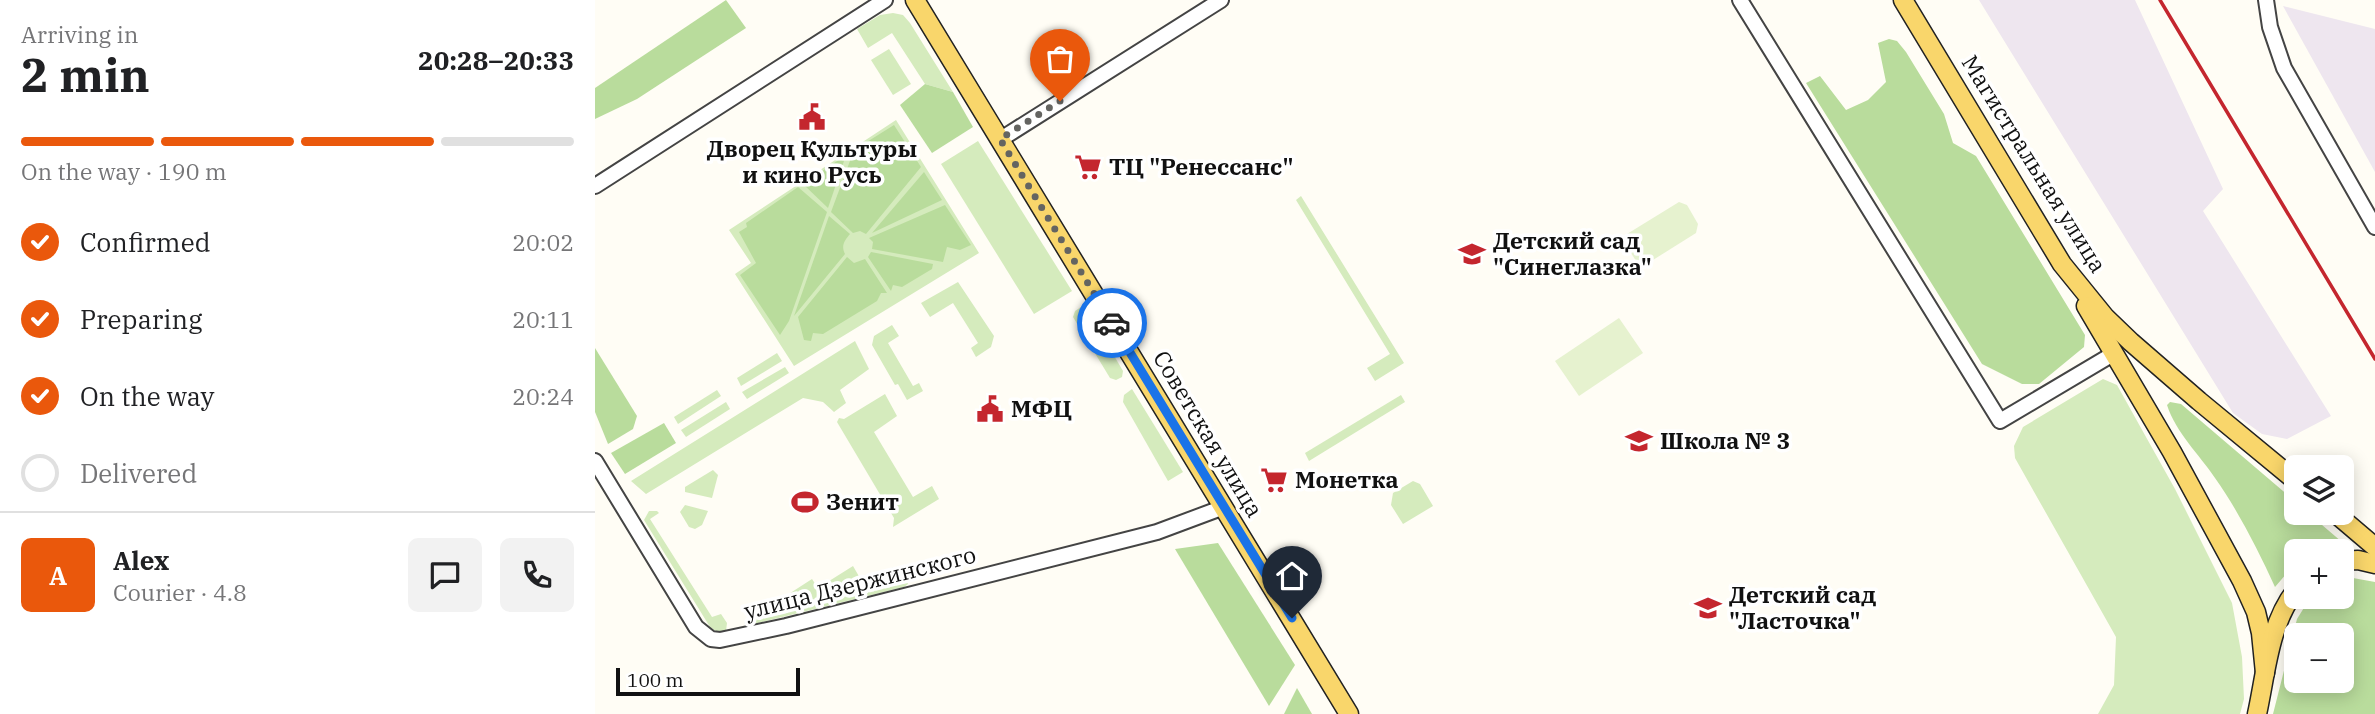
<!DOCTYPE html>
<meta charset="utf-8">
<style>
:root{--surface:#fff;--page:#f2f2f2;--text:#202124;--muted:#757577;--line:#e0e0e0;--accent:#ea580c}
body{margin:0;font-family:"IBM Plex Serif",serif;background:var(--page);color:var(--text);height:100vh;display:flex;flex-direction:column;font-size:26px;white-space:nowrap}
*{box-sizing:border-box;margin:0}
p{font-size:23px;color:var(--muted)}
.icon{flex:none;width:38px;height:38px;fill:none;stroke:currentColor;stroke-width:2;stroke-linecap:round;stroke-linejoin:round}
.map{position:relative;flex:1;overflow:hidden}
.details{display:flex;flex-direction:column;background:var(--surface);width:595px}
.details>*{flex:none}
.fabs{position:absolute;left:1689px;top:455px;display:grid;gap:14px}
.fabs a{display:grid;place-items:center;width:70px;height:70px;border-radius:10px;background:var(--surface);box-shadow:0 4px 18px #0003;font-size:35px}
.scale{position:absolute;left:21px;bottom:18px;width:184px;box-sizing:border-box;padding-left:7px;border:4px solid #111;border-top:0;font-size:19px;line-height:24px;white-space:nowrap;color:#111;-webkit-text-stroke:5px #fff;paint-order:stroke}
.pin{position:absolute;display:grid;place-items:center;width:60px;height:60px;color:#fff;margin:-72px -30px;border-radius:50% 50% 50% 0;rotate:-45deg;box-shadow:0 0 7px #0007}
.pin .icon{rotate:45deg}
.courier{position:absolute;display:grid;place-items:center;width:70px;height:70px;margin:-35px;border:5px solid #1a73e8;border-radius:50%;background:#fff;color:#222;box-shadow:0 2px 9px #0007}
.headline em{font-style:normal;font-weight:700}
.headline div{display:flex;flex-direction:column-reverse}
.headline{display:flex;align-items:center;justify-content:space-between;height:119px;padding:0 21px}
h1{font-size:46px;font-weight:700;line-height:52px}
.bar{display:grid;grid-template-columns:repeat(4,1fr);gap:10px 7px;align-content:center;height:84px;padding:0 21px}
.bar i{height:9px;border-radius:5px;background:var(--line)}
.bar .active{background:var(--accent)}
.bar p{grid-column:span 4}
.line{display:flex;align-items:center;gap:18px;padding:0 21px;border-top:2px solid var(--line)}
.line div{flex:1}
.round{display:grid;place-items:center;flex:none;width:74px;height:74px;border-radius:10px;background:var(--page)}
ol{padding:0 21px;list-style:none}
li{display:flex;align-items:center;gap:21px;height:77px}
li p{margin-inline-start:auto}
li .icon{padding:7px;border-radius:50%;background:var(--accent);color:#fff;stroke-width:4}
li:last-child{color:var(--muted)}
li i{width:38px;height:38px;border:4px solid var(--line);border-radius:50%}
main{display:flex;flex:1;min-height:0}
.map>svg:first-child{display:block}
.industrial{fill:#eee6ef}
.green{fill:#d5ebbd}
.forest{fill:#b9dc9c;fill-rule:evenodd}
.pitch{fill:#e6f2cf}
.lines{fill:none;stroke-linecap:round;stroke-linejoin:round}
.minor-casing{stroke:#444;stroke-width:18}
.major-casing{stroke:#222;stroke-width:21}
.minor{stroke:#fff;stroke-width:14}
.major{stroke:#f9d66b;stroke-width:18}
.rail{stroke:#c4262e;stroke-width:3.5}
.done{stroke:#646461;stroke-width:7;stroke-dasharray:0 12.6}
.route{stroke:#1a73e8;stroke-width:9}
.labels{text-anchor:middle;stroke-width:7;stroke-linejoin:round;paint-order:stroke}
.poi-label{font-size:23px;font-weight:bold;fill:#111;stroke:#fff;text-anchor:start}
.street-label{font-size:23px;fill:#111;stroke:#fff}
</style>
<main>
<section class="details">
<div class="headline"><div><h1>2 min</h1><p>Arriving in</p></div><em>20:28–20:33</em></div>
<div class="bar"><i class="active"></i><i class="active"></i><i class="active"></i><i></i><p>On the way · 190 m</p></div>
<ol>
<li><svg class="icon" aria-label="check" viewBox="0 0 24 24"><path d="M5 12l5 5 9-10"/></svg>Confirmed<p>20:02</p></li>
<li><svg class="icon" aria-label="check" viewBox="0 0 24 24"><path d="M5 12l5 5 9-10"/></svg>Preparing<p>20:11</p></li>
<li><svg class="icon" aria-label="check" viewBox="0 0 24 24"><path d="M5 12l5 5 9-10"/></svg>On the way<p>20:24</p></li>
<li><i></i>Delivered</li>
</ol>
<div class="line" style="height:126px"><b class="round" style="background:var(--accent);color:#fff">A</b><div><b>Alex</b><p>Courier · 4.8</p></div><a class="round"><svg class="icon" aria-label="chat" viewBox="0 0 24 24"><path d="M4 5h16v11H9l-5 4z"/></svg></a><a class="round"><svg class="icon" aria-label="phone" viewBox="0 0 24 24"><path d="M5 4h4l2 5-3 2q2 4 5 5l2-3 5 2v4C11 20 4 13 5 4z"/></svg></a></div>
</section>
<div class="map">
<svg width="1780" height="714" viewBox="0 0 1780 714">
<rect width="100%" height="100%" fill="#fffdf5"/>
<!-- industrial -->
<g class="industrial">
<path d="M 1384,0 L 1540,0 L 1628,189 L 1608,211 L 1736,416 L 1692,439 L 1667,434 L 1638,413 Z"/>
<path d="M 1688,6 L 1780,29 L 1780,172 Z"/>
</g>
<!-- green -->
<g class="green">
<path d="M 298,13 L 308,15 L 315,23 L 358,92 L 330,84 L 297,33 L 273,48 L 262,29 L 285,15 Z"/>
<path d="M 294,49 L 316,84 L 298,95 L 276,60 Z"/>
<path d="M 301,120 L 384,253 L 199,366 L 140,274 L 156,263 L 134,230 Z"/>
<path d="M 383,141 L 477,291 L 439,314 L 346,164 Z"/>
<path d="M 706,196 L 809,363 L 780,381 L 772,368 L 795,354 L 701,200 Z"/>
<path d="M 363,282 L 399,336 L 396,347 L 381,357 L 376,348 L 383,343 L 358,303 L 335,317 L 326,303 Z"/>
<path d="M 486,307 L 491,308 L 528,371 L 527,377 L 521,380 L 515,378 L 478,317 L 480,311 Z"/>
<path d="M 297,325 L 304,336 L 293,343 L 318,386 L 324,383 L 328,391 L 312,400 L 303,384 L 300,385 L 277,345 L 279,336 Z"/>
<path d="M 260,341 L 274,369 L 245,390 L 251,403 L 239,412 L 228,402 L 208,398 L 51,494 L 36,481 Z"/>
<path d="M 182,353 L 187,361 L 146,386 L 142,378 Z"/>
<path d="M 190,367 L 194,373 L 152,399 L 147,392 Z"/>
<path d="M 1508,379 L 1522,385 L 1580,489 L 1637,603 L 1647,657 L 1649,699 L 1645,714 L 1503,714 L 1519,685 L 1521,637 L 1420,458 L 1419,446 L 1428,427 Z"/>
<path d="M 537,389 L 588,472 L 573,481 L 528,402 L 529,395 Z"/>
<path d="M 122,390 L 126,396 L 83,424 L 79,417 Z"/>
<path d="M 290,394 L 302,416 L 279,432 L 318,497 L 337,486 L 344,499 L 298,527 L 299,518 L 242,422 L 244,418 L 249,419 Z"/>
<path d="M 806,395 L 810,402 L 714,461 L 710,453 Z"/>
<path d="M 131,402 L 135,409 L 91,437 L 86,430 Z"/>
<path d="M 118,470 L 123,475 L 117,498 L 90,492 L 90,487 Z"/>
<path d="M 818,481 L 825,484 L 838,506 L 808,524 L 796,505 L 798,493 Z"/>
<path d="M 90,505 L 113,511 L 107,525 L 100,529 L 94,527 L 85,512 Z"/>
<path d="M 54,511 L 62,511 L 64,513 L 55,519 L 117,617 L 126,614 L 132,623 L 131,631 L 122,632 L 115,627 L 49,520 Z"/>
<path d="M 258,566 L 269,585 L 296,568 L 305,566 L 313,584 L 309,587 L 155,625 L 149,623 L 217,579 L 223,588 Z"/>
</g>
<!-- forest -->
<g class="forest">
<path d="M 131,0 L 151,28 L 42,99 L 0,119 L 0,88 Z"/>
<path d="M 1294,39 L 1302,41 L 1311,52 L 1349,114 L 1358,143 L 1381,156 L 1490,335 L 1489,347 L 1444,384 L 1427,384 L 1387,364 L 1211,83 L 1225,76 L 1251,110 L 1273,100 L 1291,82 L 1283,43 Z"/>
<path d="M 330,84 L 358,92 L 378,127 L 337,153 L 305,105 Z"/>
<path d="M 299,125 L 326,167 L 271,234 L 265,231 L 258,233 L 236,212 L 259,150 Z"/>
<path d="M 251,155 L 233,208 L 208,184 Z"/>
<path d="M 329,172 L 347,200 L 277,233 Z"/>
<path d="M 203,187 L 232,212 L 194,321 L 185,335 L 145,275 L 161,263 L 144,232 L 152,227 L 151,223 Z"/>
<path d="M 350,205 L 376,245 L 365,250 L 352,247 L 348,262 L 277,249 L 278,242 L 274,238 Z"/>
<path d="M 234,216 L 255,234 C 249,241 246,246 250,254 L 199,316 Z"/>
<path d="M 276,252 L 338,264 L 337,269 L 307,287 L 298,285 L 296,291 L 273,257 Z"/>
<path d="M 252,257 L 259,263 L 270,259 L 292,293 L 286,293 L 282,301 L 228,334 L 218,333 L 216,341 L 209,340 L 203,317 Z"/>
<path d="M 0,348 L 42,416 L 38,429 L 13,444 L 0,412 Z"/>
<path d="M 1575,402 L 1586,404 L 1701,502 L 1701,513 L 1713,513 L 1747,542 L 1722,551 L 1701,551 L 1701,565 L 1692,573 L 1680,587 C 1663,550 1644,512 1620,478 C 1604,454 1581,433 1572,405 Z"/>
<path d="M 69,423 L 81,443 L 30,474 L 16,453 Z"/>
<path d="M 623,543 L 700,665 L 674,706 L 580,549 Z"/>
<path d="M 1758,578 L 1780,582 L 1780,714 L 1678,714 L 1702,619 L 1715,598 L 1746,597 L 1747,579 ZM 1701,635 L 1746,635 L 1746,681 L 1701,681 Z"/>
<path d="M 702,688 L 717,714 L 689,714 Z"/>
</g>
<!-- pitch -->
<g class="pitch">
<path d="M 1084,202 L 1092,205 L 1103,224 L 1101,233 L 1050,265 L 1043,264 L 1029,242 L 1032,234 Z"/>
<path d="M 1024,318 L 1048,353 L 984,396 L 960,361 Z"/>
</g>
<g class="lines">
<defs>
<g id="minor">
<path d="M 1145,0 L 1405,421 L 1518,354"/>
<path d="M 1671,0 L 1675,27 L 1689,68 L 1780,227"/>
<path d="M 406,139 L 626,0"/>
<path d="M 0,186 L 290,0"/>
<path d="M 0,461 L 101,627 L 116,639 L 125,640 L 191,626 L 562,532 L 629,507"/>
</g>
<g id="major">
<path d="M 320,0 L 754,714"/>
<path d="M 1308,0 L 1467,264 L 1510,317 L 1536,342 L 1604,401 L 1701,481"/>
<path d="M 1491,306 L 1577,452 L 1647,581 L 1661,612 L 1666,633 L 1670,673"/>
<path d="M 1740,513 L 1780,547"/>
<path d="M 1746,561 L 1763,560 L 1780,564"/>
<path d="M 1662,714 C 1671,673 1674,624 1701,590"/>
</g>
</defs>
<!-- minor casing -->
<use href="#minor" class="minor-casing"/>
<!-- major casing -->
<use href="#major" class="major-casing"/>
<!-- minor -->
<use href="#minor" class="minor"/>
<!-- major -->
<use href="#major" class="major"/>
<!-- rail -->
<path class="rail" d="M 1565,0 L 1780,359"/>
</g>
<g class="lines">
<!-- done -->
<path class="done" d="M 465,101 L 405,139 L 517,323"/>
<!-- route -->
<path class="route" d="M 517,323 L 697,618"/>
</g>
<!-- icons -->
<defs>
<symbol id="civic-bare" viewBox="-9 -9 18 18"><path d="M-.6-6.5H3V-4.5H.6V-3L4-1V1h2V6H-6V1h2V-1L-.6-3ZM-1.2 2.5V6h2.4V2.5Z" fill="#c4262e" stroke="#fff" stroke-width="2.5" paint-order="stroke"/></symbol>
<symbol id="supermarket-bare" viewBox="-9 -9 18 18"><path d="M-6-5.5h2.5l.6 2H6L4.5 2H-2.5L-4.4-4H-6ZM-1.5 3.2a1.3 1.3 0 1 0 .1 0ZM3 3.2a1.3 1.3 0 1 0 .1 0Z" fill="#c4262e" stroke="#fff" stroke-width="2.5" paint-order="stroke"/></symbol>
<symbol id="school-bare" viewBox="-9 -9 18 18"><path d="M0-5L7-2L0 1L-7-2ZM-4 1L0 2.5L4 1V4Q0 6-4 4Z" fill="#c4262e" stroke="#fff" stroke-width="2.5" paint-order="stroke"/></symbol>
<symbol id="stadium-bare" viewBox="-9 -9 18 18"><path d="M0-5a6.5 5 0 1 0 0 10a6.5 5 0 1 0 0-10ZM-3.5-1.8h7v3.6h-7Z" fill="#c4262e" stroke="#fff" stroke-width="2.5" paint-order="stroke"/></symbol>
</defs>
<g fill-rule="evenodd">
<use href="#civic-bare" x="198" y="98" width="38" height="38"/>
<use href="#supermarket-bare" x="474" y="148" width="38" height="38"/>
<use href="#school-bare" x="858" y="235" width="38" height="38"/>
<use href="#civic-bare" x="376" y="390" width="38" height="38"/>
<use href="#school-bare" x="1025" y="422" width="38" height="38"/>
<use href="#supermarket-bare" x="660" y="461" width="38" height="38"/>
<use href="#stadium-bare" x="191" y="483" width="38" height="38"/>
<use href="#school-bare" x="1094" y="589" width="38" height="38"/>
</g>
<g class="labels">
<!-- poi labels -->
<g class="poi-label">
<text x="217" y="157" text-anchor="middle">Дворец Культуры<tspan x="217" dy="26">и кино Русь</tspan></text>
<text x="514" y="175">ТЦ "Ренессанс"</text>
<text x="898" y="249">Детский сад<tspan x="898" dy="26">"Синеглазка"</tspan></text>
<text x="416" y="417">МФЦ</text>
<text x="1065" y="449">Школа № 3</text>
<text x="700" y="488">Монетка</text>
<text x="231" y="510">Зенит</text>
<text x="1134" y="603">Детский сад<tspan x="1134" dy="26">"Ласточка"</tspan></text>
</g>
<!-- street labels -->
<g class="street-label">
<text transform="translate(1439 164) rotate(58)" y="8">Магистральная улица</text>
<text transform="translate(613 434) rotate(59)" y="8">Советская улица</text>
<text transform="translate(265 583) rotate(-14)" y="8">улица Дзержинского</text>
</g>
</g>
</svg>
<div class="fabs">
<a><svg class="icon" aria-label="layers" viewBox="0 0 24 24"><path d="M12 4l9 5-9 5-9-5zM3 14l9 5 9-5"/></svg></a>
<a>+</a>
<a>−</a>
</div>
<div class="scale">100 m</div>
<div class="pin" style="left:465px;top:101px;background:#ea580c"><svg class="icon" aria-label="bag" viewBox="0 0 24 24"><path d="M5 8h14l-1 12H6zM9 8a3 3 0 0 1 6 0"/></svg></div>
<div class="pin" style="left:697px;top:618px;background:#1f2937"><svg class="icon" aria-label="home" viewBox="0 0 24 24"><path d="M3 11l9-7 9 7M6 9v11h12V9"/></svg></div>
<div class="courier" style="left:517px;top:323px"><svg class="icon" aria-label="car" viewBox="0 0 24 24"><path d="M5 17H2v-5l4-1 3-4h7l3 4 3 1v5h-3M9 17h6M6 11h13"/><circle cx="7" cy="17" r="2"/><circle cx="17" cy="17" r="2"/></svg></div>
</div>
</main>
